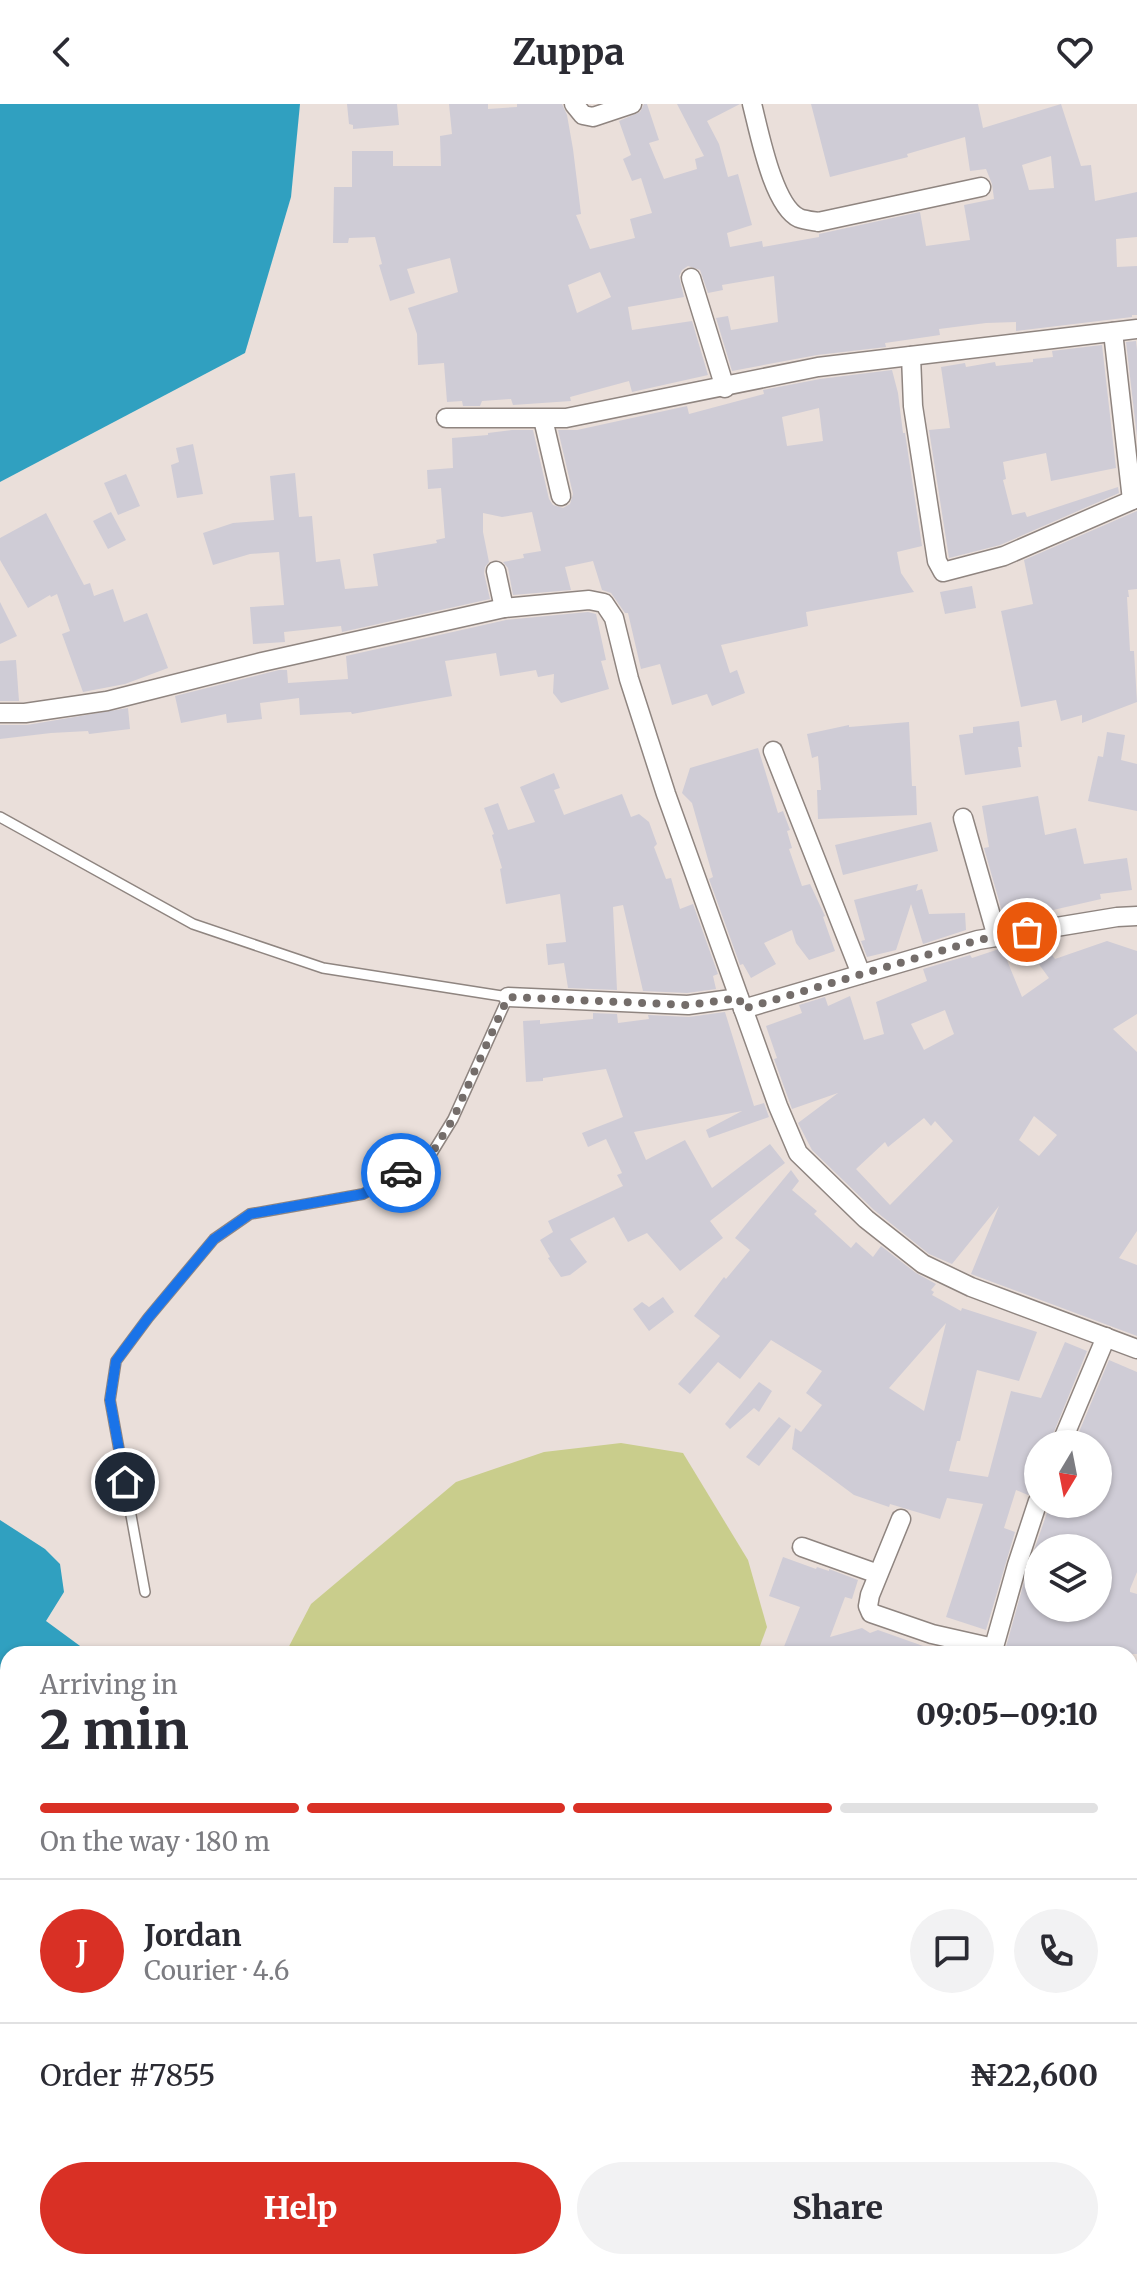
<!DOCTYPE html>
<meta charset="utf-8">
<style>
:root{--surface:#fff;--page:#f2f2f3;--text:#2b2b33;--muted:#7c7c81;--line:#e1e1e2;--accent:#d93025}
body{margin:0;font-family:Merriweather,serif;background:var(--page);color:var(--text);height:100vh;display:flex;flex-direction:column;font-size:30px;white-space:nowrap}
*{box-sizing:border-box;margin:0}
p{font-size:26px;color:var(--muted)}
.icon{flex:none;width:44px;height:44px;fill:none;stroke:currentColor;stroke-width:2;stroke-linecap:round;stroke-linejoin:round}
.map{position:relative;flex:1;overflow:hidden}
.panel{position:absolute;left:0px;top:1542px;width:1138px;height:624px;display:flex;flex-direction:column;background:var(--surface);border-radius:24px 24px 0 0;box-shadow:0 2px 6px #0004}
.panel>*{flex:none}
.needle{width:52px;rotate:190deg}
.tools{position:absolute;left:1024px;top:1326px;display:grid;gap:16px}
.tools a{display:grid;place-items:center;width:88px;height:88px;border-radius:50%;background:var(--surface);box-shadow:0 2px 6px #0004;font-size:40px}
.pin{position:absolute;display:grid;place-items:center;width:68px;height:68px;color:#fff;margin:-34px;border:4px solid #fff;border-radius:50%;box-shadow:0 2px 8px #0007}
.courier{position:absolute;display:grid;place-items:center;width:80px;height:80px;margin:-40px;border:6px solid #1a73e8;border-radius:50%;background:#fff;color:#222;box-shadow:0 2px 10px #0007}
.overview em{font-style:normal;font-weight:800}
.overview div{display:flex;flex-direction:column-reverse}
.overview{display:flex;align-items:center;justify-content:space-between;height:136px;padding:0 40px}
h1{font-size:52px;font-weight:800;line-height:60px}
.bar{display:grid;grid-template-columns:repeat(4,1fr);gap:12px 8px;align-content:center;height:96px;padding:0 40px}
.bar i{height:10px;border-radius:6px;background:var(--line)}
.bar .current{background:var(--accent)}
.bar p{grid-column:span 4}
.line{display:flex;align-items:center;gap:20px;padding:0 40px;border-top:2px solid var(--line)}
.line div{flex:1}
.round{display:grid;place-items:center;flex:none;width:84px;height:84px;border-radius:42px;background:var(--page)}
.primary-button{display:flex;gap:16px;margin-top:auto;padding:16px 40px}
.primary-button a{flex:1;height:92px;border-radius:48px;background:var(--accent);color:#fff;font-size:32px;font-weight:800;line-height:92px;text-align:center}
.primary-button a+a{background:var(--page);color:var(--text)}
header{display:flex;justify-content:space-between;align-items:center;height:104px;padding:0 40px;background:var(--surface);font-size:36px;font-weight:800}
.map>svg:first-child{display:block}
.green{fill:#c9cd8c}
.water{fill:#30a0c0}
.building{fill:#cfccd6;fill-rule:evenodd}
.lines{fill:none;stroke-linecap:round;stroke-linejoin:round}
.service-casing{stroke:#8f8580;stroke-width:12}
.minor-casing{stroke:#8f8580;stroke-width:21}
.service{stroke:#fff;stroke-width:9}
.minor{stroke:#fff;stroke-width:18}
.done{stroke:#746d6a;stroke-width:8;stroke-dasharray:0 14.4}
.route{stroke:#1a73e8;stroke-width:10}
</style>
<header><svg class="icon" aria-label="back" viewBox="0 0 24 24"><path d="M15 5l-7 7 7 7"/></svg>Zuppa<svg class="icon" aria-label="heart" viewBox="0 0 24 24"><path d="M12 20l-8-8c-3-5 5-10 8-4 3-6 11-1 8 4z"/></svg></header>
<div class="map">
<svg width="1137" height="2166" viewBox="0 0 1137 2166">
<rect width="100%" height="100%" fill="#eadfda"/>
<!-- green -->
<g class="green">
<path d="M 621,1339 L 683,1349 L 748,1456 L 767,1523 L 757,1550 L 285,1550 L 311,1500 L 456,1378 L 544,1348 Z"/>
<path d="M 1137,1951 L 1137,2076 L 1130,2074 L 1130,1952 Z"/>
</g>
<!-- water -->
<g class="water">
<path d="M 0,0 L 300,0 L 291,93 L 245,249 L 0,378 Z"/>
<path d="M 0,1416 L 45,1445 L 60,1460 L 64,1488 L 46,1517 L 91,1550 L 8,1550 L 8,1919 L 0,1916 Z"/>
<path d="M 1130,1743 L 1137,1744 L 1137,1951 L 1130,1952 Z"/>
<path d="M 1130,2074 L 1137,2076 L 1137,2166 L 440,2166 L 439,2158 L 1130,2158 Z"/>
</g>
<!-- building -->
<g class="building">
<path d="M 347,0 L 397,0 L 399,21 L 353,25 L 353,21 L 349,20 Z"/>
<path d="M 449,0 L 488,0 L 488,5 L 517,3 L 517,0 L 562,0 L 567,11 L 573,45 L 581,110 L 576,111 L 590,145 L 635,134 L 630,115 L 652,109 L 641,74 L 632,77 L 623,55 L 631,51 L 619,17 L 640,8 L 644,0 L 647,0 L 659,36 L 649,39 L 664,75 L 697,65 L 695,55 L 704,52 L 677,0 L 740,0 L 707,17 L 719,40 L 728,73 L 738,70 L 752,121 L 727,129 L 730,143 L 762,137 L 763,143 L 819,133 L 819,130 L 920,108 L 926,142 L 970,136 L 964,101 L 994,95 L 992,80 L 986,65 L 970,67 L 965,33 L 907,50 L 908,53 L 830,73 L 811,0 L 978,0 L 983,24 L 1061,0 L 1081,62 L 1091,61 L 1095,97 L 1137,88 L 1137,133 L 1116,135 L 1117,163 L 1137,162 L 1137,211 L 1132,211 L 1132,213 L 1016,227 L 1016,218 L 986,219 L 939,225 L 940,231 L 885,239 L 886,243 L 817,251 L 732,267 L 716,214 L 728,212 L 731,226 L 778,218 L 774,172 L 722,181 L 723,186 L 708,189 L 700,166 L 688,162 L 682,166 L 679,172 L 684,193 L 628,203 L 632,226 L 692,217 L 708,271 L 632,288 L 629,277 L 570,293 L 571,297 L 513,301 L 511,295 L 482,297 L 480,302 L 463,302 L 462,297 L 447,298 L 444,259 L 418,261 L 417,230 L 408,204 L 458,188 L 450,154 L 407,165 L 415,189 L 390,197 L 379,161 L 382,160 L 375,133 L 349,134 L 348,139 L 333,139 L 334,83 L 352,83 L 352,47 L 393,47 L 393,62 L 441,62 L 440,32 L 452,30 ZM 1051,52 L 1054,84 L 1029,86 L 1022,61 ZM 600,168 L 611,193 L 577,209 L 568,181 Z"/>
<path d="M 1136,237 L 1137,246 L 1137,333 L 1126,238 Z"/>
<path d="M 1102,241 L 1116,364 L 1051,377 L 1046,349 L 1003,358 L 1006,375 L 1003,376 L 1012,411 L 1025,408 L 1027,413 L 1118,383 L 1119,389 L 1000,441 L 949,454 L 929,326 L 950,324 L 941,263 L 965,259 L 966,263 L 995,258 L 996,262 L 1033,258 L 1033,255 L 1053,253 L 1052,247 Z"/>
<path d="M 892,266 L 898,289 L 903,329 L 905,329 L 922,442 L 897,448 L 901,469 L 914,488 L 806,508 L 808,522 L 721,541 L 730,569 L 737,566 L 745,589 L 712,602 L 707,590 L 672,601 L 660,560 L 641,565 L 628,509 L 625,509 L 611,489 L 602,486 L 593,457 L 565,463 L 571,486 L 513,491 L 508,464 L 503,458 L 524,454 L 523,450 L 541,447 L 532,408 L 502,413 L 483,409 L 483,428 L 489,458 L 485,463 L 484,469 L 490,495 L 342,528 L 341,522 L 284,528 L 285,538 L 253,540 L 250,503 L 284,501 L 279,448 L 250,450 L 213,461 L 203,429 L 233,419 L 274,416 L 270,372 L 295,369 L 299,413 L 312,412 L 316,458 L 340,455 L 345,485 L 378,482 L 373,450 L 437,439 L 436,436 L 445,434 L 441,384 L 428,385 L 427,366 L 453,364 L 452,334 L 488,331 L 488,329 L 512,326 L 533,326 L 549,395 L 553,401 L 563,404 L 570,400 L 573,390 L 558,326 L 577,326 L 687,302 L 689,310 L 764,290 L 763,286 L 820,275 ZM 819,304 L 823,337 L 787,342 L 782,313 Z"/>
<path d="M 193,340 L 203,390 L 177,394 L 171,361 L 179,358 L 176,344 Z"/>
<path d="M 126,370 L 140,402 L 118,411 L 104,379 Z"/>
<path d="M 1137,407 L 1137,485 L 1128,486 L 1129,493 L 1127,493 L 1130,547 L 1134,547 L 1137,598 L 1082,619 L 1082,611 L 1061,617 L 1056,596 L 1021,603 L 1001,507 L 1033,500 L 1024,456 Z"/>
<path d="M 111,408 L 126,436 L 108,445 L 93,417 Z"/>
<path d="M 46,409 L 84,481 L 90,479 L 94,492 L 113,485 L 124,518 L 147,509 L 168,564 L 125,580 L 83,588 L 62,530 L 70,527 L 57,490 L 51,493 L 50,491 L 28,504 L 0,456 L 0,434 Z"/>
<path d="M 972,482 L 976,504 L 945,510 L 940,488 Z"/>
<path d="M 0,498 L 17,532 L 0,540 Z"/>
<path d="M 588,508 L 596,510 L 606,556 L 601,557 L 609,585 L 561,599 L 553,589 L 554,570 L 538,573 L 536,566 L 500,572 L 496,549 L 445,557 L 452,592 L 352,610 L 351,608 L 300,611 L 299,594 L 260,599 L 262,615 L 227,619 L 226,610 L 181,619 L 175,592 L 279,566 L 287,566 L 288,579 L 348,575 L 346,552 L 506,516 Z"/>
<path d="M 16,556 L 19,597 L 0,597 L 0,557 Z"/>
<path d="M 128,604 L 130,625 L 89,630 L 88,627 L 51,629 L 0,635 L 0,621 L 27,621 Z"/>
<path d="M 1019,617 L 1022,643 L 1018,643 L 1021,663 L 965,671 L 959,631 L 973,629 L 973,623 Z"/>
<path d="M 909,618 L 912,682 L 916,682 L 917,711 L 818,715 L 817,686 L 821,686 L 818,652 L 812,654 L 807,630 L 849,621 L 849,623 Z"/>
<path d="M 1107,628 L 1125,631 L 1121,656 L 1137,660 L 1137,707 L 1088,697 L 1098,652 L 1103,653 Z"/>
<path d="M 758,644 L 778,709 L 783,707 L 790,726 L 787,727 L 792,744 L 789,745 L 802,782 L 810,780 L 825,812 L 823,813 L 835,847 L 809,856 L 796,839 L 792,826 L 764,839 L 776,860 L 751,874 L 743,860 L 740,861 L 709,775 L 713,773 L 692,699 L 682,689 L 690,664 Z"/>
<path d="M 554,669 L 560,684 L 554,686 L 564,711 L 622,690 L 631,713 L 639,710 L 649,718 L 657,740 L 654,743 L 666,775 L 671,774 L 680,805 L 693,800 L 718,870 L 713,872 L 716,885 L 687,889 L 643,887 L 623,801 L 613,803 L 617,886 L 568,884 L 564,859 L 548,861 L 546,840 L 566,838 L 560,790 L 506,800 L 500,765 L 502,764 L 492,731 L 494,730 L 484,704 L 498,699 L 508,726 L 535,718 L 520,683 Z"/>
<path d="M 1038,692 L 1045,731 L 1076,724 L 1084,760 L 1127,754 L 1132,786 L 1100,790 L 1101,795 L 1009,816 L 1001,804 L 984,744 L 989,743 L 982,702 Z"/>
<path d="M 931,718 L 938,747 L 843,771 L 835,741 Z"/>
<path d="M 918,780 L 916,787 L 922,785 L 929,810 L 965,809 L 966,826 L 923,840 L 911,800 L 896,846 L 867,853 L 861,837 L 865,836 L 854,796 Z"/>
<path d="M 1107,837 L 1137,847 L 1137,910 L 1113,925 L 1137,948 L 1137,1127 L 1119,1154 L 1137,1161 L 1137,1232 L 971,1170 L 999,1102 L 952,1160 L 929,1150 L 874,1106 L 812,1046 L 798,1019 L 838,989 L 792,1005 L 774,955 L 777,954 L 766,922 L 802,909 L 799,901 L 825,893 L 828,902 L 850,892 L 864,936 L 884,930 L 876,898 L 927,877 L 923,865 L 970,851 L 972,854 L 1002,844 L 1022,893 L 1049,874 L 1038,859 L 1052,851 L 1055,855 ZM 945,906 L 954,930 L 924,946 L 911,920 ZM 1034,1012 L 1057,1031 L 1039,1052 L 1019,1036 ZM 924,1014 L 931,1022 L 935,1017 L 953,1037 L 890,1101 L 856,1065 L 885,1038 L 888,1043 Z"/>
<path d="M 725,908 L 754,1002 L 764,999 L 769,1013 L 709,1034 L 706,1026 L 742,1007 L 634,1028 L 646,1056 L 685,1036 L 712,1084 L 770,1040 L 785,1059 L 710,1117 L 723,1134 L 680,1167 L 647,1129 L 628,1138 L 614,1113 L 570,1135 L 587,1158 L 570,1171 L 561,1173 L 548,1154 L 550,1153 L 540,1136 L 553,1128 L 548,1117 L 623,1082 L 617,1071 L 622,1069 L 606,1035 L 588,1043 L 582,1029 L 623,1013 L 606,965 L 543,974 L 543,977 L 526,978 L 523,917 L 540,916 L 540,920 L 593,915 L 593,909 L 617,910 L 618,919 L 649,915 L 648,911 L 689,913 Z"/>
<path d="M 791,1066 L 799,1077 L 792,1086 L 817,1107 L 814,1110 L 851,1144 L 856,1138 L 873,1153 L 881,1142 L 916,1169 L 936,1180 L 931,1186 L 934,1188 L 932,1191 L 961,1207 L 962,1204 L 1037,1228 L 1019,1277 L 977,1266 L 960,1337 L 957,1337 L 949,1367 L 988,1373 L 1011,1287 L 1041,1294 L 1065,1238 L 1087,1247 L 1049,1340 L 1038,1340 L 1038,1385 L 1028,1391 L 1016,1386 L 1004,1424 L 1015,1428 L 986,1526 L 946,1513 L 983,1400 L 947,1394 L 940,1415 L 890,1400 L 889,1403 L 854,1391 L 792,1345 L 795,1324 L 801,1328 L 822,1301 L 806,1289 L 822,1267 L 771,1236 L 740,1275 L 718,1258 L 690,1290 L 678,1280 L 720,1232 L 694,1212 L 724,1173 L 726,1175 L 750,1146 L 735,1134 ZM 946,1219 L 924,1307 L 889,1284 Z"/>
<path d="M 663,1193 L 674,1208 L 649,1227 L 633,1205 L 642,1198 L 649,1203 Z"/>
<path d="M 1109,1256 L 1137,1268 L 1137,1468 L 1130,1485 L 1130,1488 L 1137,1490 L 1137,1550 L 1004,1550 L 1028,1464 L 1050,1400 L 1098,1400 L 1098,1340 L 1074,1340 ZM 1038,1444 L 1098,1444 L 1098,1504 L 1038,1504 Z"/>
<path d="M 759,1278 L 772,1287 L 759,1308 L 754,1304 L 730,1325 L 725,1320 Z"/>
<path d="M 779,1313 L 791,1322 L 759,1362 L 746,1353 Z"/>
<path d="M 783,1453 L 816,1465 L 817,1463 L 829,1467 L 829,1465 L 858,1476 L 852,1495 L 845,1493 L 830,1533 L 862,1524 L 870,1529 L 878,1526 L 940,1548 L 940,1550 L 781,1550 L 800,1503 L 769,1492 Z"/>
</g>
<g class="lines">
<defs>
<g id="service">
<path d="M 0,713 L 193,820 L 323,864 L 508,893 L 453,1015 L 429,1054 L 363,1090 L 250,1110 L 214,1135 L 148,1214 L 116,1257 L 110,1296 L 145,1488"/>
<path d="M 241,2166 L 245,2158"/>
</g>
<g id="minor">
<path d="M 574,0 L 583,11 L 593,13 L 632,0"/>
<path d="M 752,0 C 759,27 773,102 799,114 C 804,116 812,117 818,118 L 981,83"/>
<path d="M 691,174 L 725,284"/>
<path d="M 1113,228 L 1132,396"/>
<path d="M 911,252 L 913,302 L 937,457 L 943,468 L 1004,452 L 1137,394"/>
<path d="M 446,314 L 566,314 L 818,263 L 1137,225"/>
<path d="M 543,315 L 561,392"/>
<path d="M 496,467 L 504,504"/>
<path d="M 0,609 L 25,609 L 107,597 L 262,558 L 504,504 L 589,496 L 604,499 L 614,514 L 629,575 L 666,690 L 778,1002 L 798,1049 L 866,1115 L 923,1160 L 971,1183 L 1137,1245"/>
<path d="M 773,647 L 861,870"/>
<path d="M 963,714 L 997,833"/>
<path d="M 508,893 L 688,901 L 739,894"/>
<path d="M 743,905 L 978,836 L 1117,813 L 1137,812"/>
<path d="M 1061,1340 L 1106,1233"/>
<path d="M 901,1415 L 870,1491 L 868,1502 L 871,1509 L 932,1530 L 994,1544"/>
<path d="M 802,1443 L 878,1470"/>
<path d="M 992,1550 L 1017,1461 L 1038,1397"/>
</g>
</defs>
<!-- service casing -->
<use href="#service" class="service-casing"/>
<!-- minor casing -->
<use href="#minor" class="minor-casing"/>
<!-- service -->
<use href="#service" class="service"/>
<!-- minor -->
<use href="#minor" class="minor"/>
</g>
<g class="lines">
<!-- done -->
<path class="done" d="M 401,1069 L 429,1054 L 453,1015 L 508,893 L 688,901 L 739,894 L 743,905 L 978,836 L 1027,828"/>
<!-- route -->
<path class="route" d="M 125,1378 L 110,1296 L 116,1257 L 148,1214 L 214,1135 L 250,1110 L 363,1090 L 401,1069"/>
</g>
</svg>
<div class="tools">
<a><svg class="needle" viewBox="-14 -14 28 28"><path d="M0-13l5 13h-10z" fill="#e53935"/><path d="M0 13l5-13h-10z" fill="#7c7c81"/></svg></a>
<a><svg class="icon" aria-label="layers" viewBox="0 0 24 24"><path d="M12 4l9 5-9 5-9-5zM3 14l9 5 9-5"/></svg></a>
</div>
<div class="pin" style="left:1027px;top:828px;background:#ea580c"><svg class="icon" aria-label="bag" viewBox="0 0 24 24"><path d="M5 8h14l-1 12H6zM9 8a3 3 0 0 1 6 0"/></svg></div>
<div class="pin" style="left:125px;top:1378px;background:#1f2937"><svg class="icon" aria-label="home" viewBox="0 0 24 24"><path d="M3 11l9-7 9 7M6 9v11h12V9"/></svg></div>
<div class="courier" style="left:401px;top:1069px"><svg class="icon" aria-label="car" viewBox="0 0 24 24"><path d="M5 17H2v-5l4-1 3-4h7l3 4 3 1v5h-3M9 17h6M6 11h13"/><circle cx="7" cy="17" r="2"/><circle cx="17" cy="17" r="2"/></svg></div>
<section class="panel">
<div class="overview"><div><h1>2 min</h1><p>Arriving in</p></div><em>09:05–09:10</em></div>
<div class="bar"><i class="current"></i><i class="current"></i><i class="current"></i><i></i><p>On the way · 180 m</p></div>
<div class="line" style="height:144px"><b class="round" style="background:var(--accent);color:#fff">J</b><div><b>Jordan</b><p>Courier · 4.6</p></div><a class="round"><svg class="icon" aria-label="chat" viewBox="0 0 24 24"><path d="M4 5h16v11H9l-5 4z"/></svg></a><a class="round"><svg class="icon" aria-label="phone" viewBox="0 0 24 24"><path d="M5 4h4l2 5-3 2q2 4 5 5l2-3 5 2v4C11 20 4 13 5 4z"/></svg></a></div>
<div class="line" style="height:104px"><div>Order #7855</div><b>₦22,600</b></div>
<div class="primary-button"><a>Help</a><a>Share</a></div>
</section>
</div>
